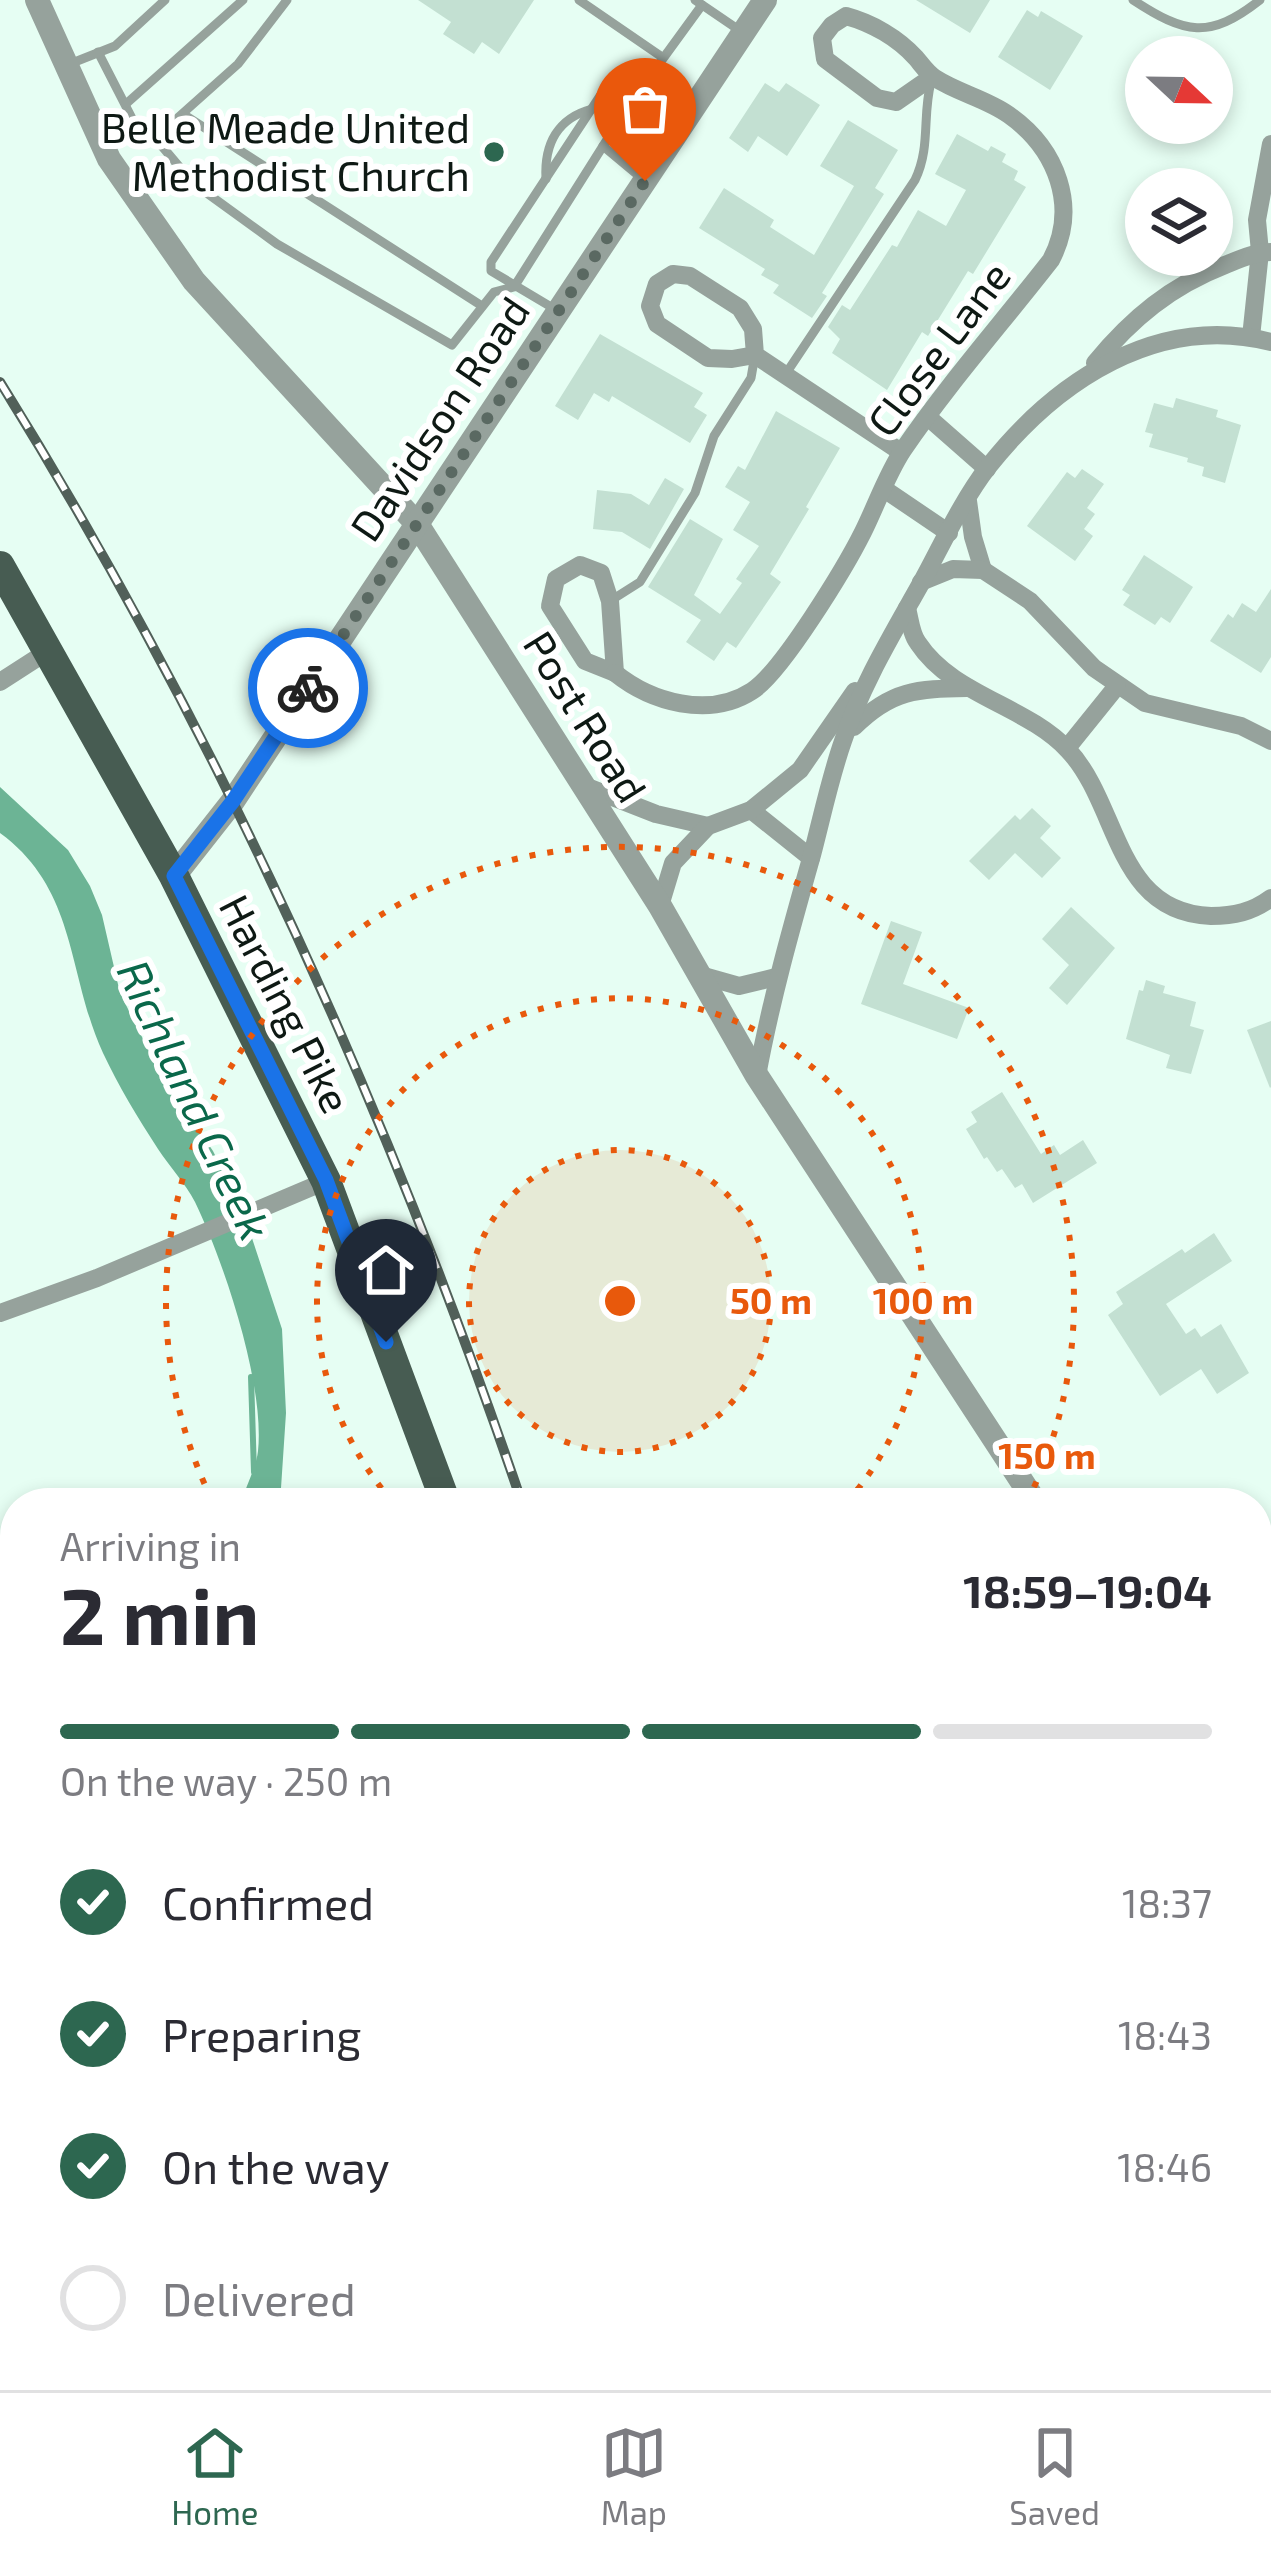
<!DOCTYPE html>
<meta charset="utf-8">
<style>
:root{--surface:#fff;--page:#f2f2f3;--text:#2b2b33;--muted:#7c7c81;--line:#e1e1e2;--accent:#2d6750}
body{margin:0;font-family:"Exo 2",sans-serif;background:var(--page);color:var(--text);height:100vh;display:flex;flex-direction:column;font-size:45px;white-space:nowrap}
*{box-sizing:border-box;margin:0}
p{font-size:39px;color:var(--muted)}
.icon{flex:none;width:66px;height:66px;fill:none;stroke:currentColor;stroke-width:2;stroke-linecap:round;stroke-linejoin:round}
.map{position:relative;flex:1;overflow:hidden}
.side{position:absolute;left:0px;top:1488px;width:1272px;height:903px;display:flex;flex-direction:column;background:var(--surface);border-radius:48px 48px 0 0;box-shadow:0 6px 18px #0003}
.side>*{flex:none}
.needle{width:78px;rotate:112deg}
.controls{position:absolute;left:1125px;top:36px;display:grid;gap:24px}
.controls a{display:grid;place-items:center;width:108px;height:108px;border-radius:50%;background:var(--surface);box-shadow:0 6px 18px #0003;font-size:60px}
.pin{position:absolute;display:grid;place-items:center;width:102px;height:102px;color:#fff;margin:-123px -51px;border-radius:50% 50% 50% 0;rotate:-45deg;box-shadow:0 0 12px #0007}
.pin .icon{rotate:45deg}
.courier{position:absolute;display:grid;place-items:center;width:120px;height:120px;margin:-60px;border:9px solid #1a73e8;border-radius:50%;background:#fff;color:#222;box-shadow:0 3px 15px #0007}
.overview em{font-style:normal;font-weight:700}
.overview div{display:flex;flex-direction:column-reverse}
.overview{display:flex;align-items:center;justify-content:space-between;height:204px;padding:0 60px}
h1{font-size:78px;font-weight:700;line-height:90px}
.bar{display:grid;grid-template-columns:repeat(4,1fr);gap:18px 12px;align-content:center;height:144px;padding:0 60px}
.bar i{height:15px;border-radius:9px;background:var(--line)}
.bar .active{background:var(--accent)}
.bar p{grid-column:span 4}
ol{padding:0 60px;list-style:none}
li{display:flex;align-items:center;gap:36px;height:132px}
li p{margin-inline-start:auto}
li .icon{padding:12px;border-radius:50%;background:var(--accent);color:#fff;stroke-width:4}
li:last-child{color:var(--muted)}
li i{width:66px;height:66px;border:6px solid var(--line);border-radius:50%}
.tabs{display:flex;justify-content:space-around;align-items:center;height:168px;border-top:3px solid var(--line);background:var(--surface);font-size:33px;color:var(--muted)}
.tabs a{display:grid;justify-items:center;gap:6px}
.tabs .active{color:var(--accent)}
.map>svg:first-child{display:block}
.water{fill:#6cb495}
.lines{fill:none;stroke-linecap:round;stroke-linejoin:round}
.stream{stroke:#6cb495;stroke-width:6}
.building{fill:#c3e0d2}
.service{stroke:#96a29c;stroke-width:9}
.minor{stroke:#96a29c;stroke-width:18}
.tertiary{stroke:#96a29c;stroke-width:24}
.primary{stroke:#475c52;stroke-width:30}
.rail-casing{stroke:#516059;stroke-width:10}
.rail{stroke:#fff;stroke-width:6;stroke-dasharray:18;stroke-linecap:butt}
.done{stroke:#5a6962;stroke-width:12;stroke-dasharray:0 21.6}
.route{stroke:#1a73e8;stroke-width:15}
.ring{fill:none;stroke:#e8590c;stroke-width:6;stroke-dasharray:6 12}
.poi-dot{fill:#2d6750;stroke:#fff;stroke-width:4.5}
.labels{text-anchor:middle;stroke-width:12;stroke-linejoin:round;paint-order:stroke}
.poi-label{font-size:42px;fill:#0e1914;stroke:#fff;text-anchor:end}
.street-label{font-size:42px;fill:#0e1914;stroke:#fff}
.water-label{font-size:45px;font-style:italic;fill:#0a684a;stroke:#fff}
.centre{fill:#e8590c;stroke:#fff;stroke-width:6}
.ring-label{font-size:36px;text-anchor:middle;font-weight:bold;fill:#e8590c;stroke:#fff;stroke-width:12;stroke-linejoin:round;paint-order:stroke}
</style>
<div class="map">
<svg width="1271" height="2390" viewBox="0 0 1271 2390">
<rect width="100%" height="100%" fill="#e6fef3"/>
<!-- water -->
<path class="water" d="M 0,787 L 68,850 L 90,886 L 102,915 L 120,993 L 160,1073 L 213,1151 L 244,1214 L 282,1329 L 286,1413 L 280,1503 L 241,1503 C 246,1486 256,1468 258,1451 C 265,1385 224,1262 195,1202 C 185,1183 170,1167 158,1149 C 138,1118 119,1087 103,1053 C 67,975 78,890 0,833 Z"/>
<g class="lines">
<!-- stream -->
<path class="stream" d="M 251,1377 L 254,1472"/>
</g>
<!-- building -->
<g class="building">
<path d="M 418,0 L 534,0 L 499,54 L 482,42 L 474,54 L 443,34 L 451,22 Z"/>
<path d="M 916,0 L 990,0 L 970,33 Z"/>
<path d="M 1027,10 L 1038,17 L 1041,11 L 1083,36 L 1050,90 L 998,57 Z"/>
<path d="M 765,83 L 779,92 L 786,83 L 820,105 L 787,156 L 758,136 L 748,152 L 729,138 Z"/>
<path d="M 848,120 L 898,150 L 875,188 L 884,194 L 822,293 L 827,296 L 812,318 L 773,293 L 779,285 L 761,275 L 765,269 L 699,228 L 724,188 L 774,220 L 770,227 L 814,255 L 854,186 L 820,166 Z"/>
<path d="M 957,134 L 988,151 L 991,146 L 1006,154 L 1002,162 L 1018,171 L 1014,180 L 1026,187 L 973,274 L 968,271 L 928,336 L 922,332 L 887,390 L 832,353 L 840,339 L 828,327 L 842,305 L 850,310 L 892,245 L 897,247 L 918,210 L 946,226 L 966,190 L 935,174 Z"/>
<path d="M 600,334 L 703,393 L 694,407 L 707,415 L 690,443 L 612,396 L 609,402 L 594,393 L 578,420 L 555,406 Z"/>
<path d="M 1176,398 L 1218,410 L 1216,417 L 1241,425 L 1225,483 L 1202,476 L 1204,467 L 1187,462 L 1188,458 L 1149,447 L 1153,434 L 1145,432 L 1154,403 L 1173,408 Z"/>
<path d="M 776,411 L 840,448 L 806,507 L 809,509 L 770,574 L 781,582 L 736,648 L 727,642 L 714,661 L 686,642 L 701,620 L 648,587 L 690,519 L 723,539 L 694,595 L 720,614 L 742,583 L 736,579 L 759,546 L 733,530 L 750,502 L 725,487 L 738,466 L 745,470 Z"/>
<path d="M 1082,469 L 1104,484 L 1087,508 L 1095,514 L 1084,529 L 1093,536 L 1075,561 L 1027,526 L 1067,472 L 1075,478 Z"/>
<path d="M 665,478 L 684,489 L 650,549 L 622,532 L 593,529 L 597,490 L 631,494 L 649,505 Z"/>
<path d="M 1144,555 L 1193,587 L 1170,623 L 1161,617 L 1155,625 L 1123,605 L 1130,595 L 1122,590 Z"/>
<path d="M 1271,589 L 1271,657 L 1261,673 L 1210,641 L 1228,614 L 1233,618 L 1242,603 L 1256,612 Z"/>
<path d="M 1032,808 L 1051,826 L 1040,838 L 1061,858 L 1042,878 L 1015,853 L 989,880 L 969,861 L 1015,815 L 1020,820 Z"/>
<path d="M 1071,907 L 1115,948 L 1067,1005 L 1049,988 L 1069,965 L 1042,939 Z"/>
<path d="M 891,921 L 922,932 L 903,984 L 969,1008 L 957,1039 L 861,1004 Z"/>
<path d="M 1146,980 L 1165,986 L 1163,993 L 1196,1002 L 1190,1026 L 1204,1030 L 1191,1074 L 1166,1068 L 1170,1055 L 1126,1039 L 1139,990 L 1143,991 Z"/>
<path d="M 1271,1021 L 1271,1087 L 1270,1088 L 1247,1030 Z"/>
<path d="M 1002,1092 L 1041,1154 L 1054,1145 L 1060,1155 L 1083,1140 L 1097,1163 L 1033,1203 L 1022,1184 L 1015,1188 L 1002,1169 L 997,1172 L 987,1157 L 984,1159 L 966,1129 L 977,1122 L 971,1112 Z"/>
<path d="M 1214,1233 L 1232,1261 L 1166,1304 L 1186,1334 L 1195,1328 L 1201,1337 L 1221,1324 L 1249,1373 L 1217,1394 L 1201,1369 L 1160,1396 L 1108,1315 L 1123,1304 L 1116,1292 L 1182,1249 L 1185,1253 Z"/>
</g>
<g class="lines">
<!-- service -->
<g class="service">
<path d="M 579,0 L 662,57"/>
<path d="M 695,0 L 739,30"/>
<path d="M 1133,0 C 1185,34 1209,40 1260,0"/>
<path d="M 98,52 L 138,130"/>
<path d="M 67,65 L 115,46 L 165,0"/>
<path d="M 127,103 L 243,0"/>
<path d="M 627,108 L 702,5"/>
<path d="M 183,114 L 482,306"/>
<path d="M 155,138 L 238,64 L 287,0"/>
<path d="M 603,146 L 645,181"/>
<path d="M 106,151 L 138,130 L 155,138 L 193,183 L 277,244 L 452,345 L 494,292 L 514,287 L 627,108 L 611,95 L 600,96 L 491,262 L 491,271 L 558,311"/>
<path d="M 546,179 C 544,144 558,118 592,109"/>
<path d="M 785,375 L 915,180 C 931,147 922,116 931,82"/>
<path d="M 610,601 L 640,582 L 695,493 L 714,436 L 751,378 L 755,355"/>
</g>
<!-- minor -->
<g class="minor">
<path d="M 1251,337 L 1260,252 L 1257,220 L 1271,144"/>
<path d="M 755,355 L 753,329 L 740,308 L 690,276 L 673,274 L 657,284 L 650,306 L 657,324 L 708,358 L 732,359 L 755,355 L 901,452"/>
<path d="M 1095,363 C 1132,318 1171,286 1225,265 C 1240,259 1255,252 1271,252"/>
<path d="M 929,418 L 987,469"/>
<path d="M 884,489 L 949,533"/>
<path d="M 968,501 L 973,537 L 983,570"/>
<path d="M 580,565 L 601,573 L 610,601 L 615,673 L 585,661 L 550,606 L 556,579 Z"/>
<path d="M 921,582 L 953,569 L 983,570 L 1030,601 L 1094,668 L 1145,703 L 1241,726 L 1271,741"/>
<path d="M 907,608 C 910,619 911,634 918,643 C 953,696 1026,705 1068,750 C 1120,805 1114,912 1211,916 C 1234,916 1252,912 1271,898"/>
<path d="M 615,673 C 651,702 709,719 752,691 C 782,672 846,566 863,532 C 876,506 887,474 903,450 C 948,384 1002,323 1051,260 C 1079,207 1057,149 1009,115 C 987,99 958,93 935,78 C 927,73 922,65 916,58 C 898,38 872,23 846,16 L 832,25 L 822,38 L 825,59 L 877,98 L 896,102 L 932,77"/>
<path d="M 0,682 L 48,651"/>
<path d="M 854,727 C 892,689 918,689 969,688"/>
<path d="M 1067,748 L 1117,686"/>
<path d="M 582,785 L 656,814 L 708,826"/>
<path d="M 751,810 L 811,858"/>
<path d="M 660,906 L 673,863 L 708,826 L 751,810 L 800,770 L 855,691"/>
<path d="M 700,975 L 739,986 L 776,977"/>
<path d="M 757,1076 C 771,1000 791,929 812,855 C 822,817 830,778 843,741 C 861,686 892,635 920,585 C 941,547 961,502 988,467 C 1056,381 1157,313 1271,342"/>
<path d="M 0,1313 L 97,1278 L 326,1181"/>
<path d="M 0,2118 L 15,2108"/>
<path d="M 0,2234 L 15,2231"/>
</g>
<!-- tertiary -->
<g class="tertiary">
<path d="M 37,0 L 109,159 L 194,281 L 417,524 L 660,906 L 757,1076 L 1036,1503"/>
<path d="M 174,876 L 233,801 L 765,0"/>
<path d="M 1257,1747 L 1271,1755"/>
</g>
<!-- primary -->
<g class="primary">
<path d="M 0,566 L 174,876 L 326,1181 L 446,1503"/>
<path d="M 711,2376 L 716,2390"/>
</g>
<defs>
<g id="rail">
<path d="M 0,382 C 218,733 389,1112 522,1503"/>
<path d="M 812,2376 L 817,2390"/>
</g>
</defs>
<!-- rail casing -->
<use href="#rail" class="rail-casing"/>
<!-- rail -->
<use href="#rail" class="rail"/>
</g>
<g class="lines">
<!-- done -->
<path class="done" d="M 308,688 L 645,181"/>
<!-- route -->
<path class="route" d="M 308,688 L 233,801 L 174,876 L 326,1180 L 386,1342"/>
</g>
<!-- distance rings -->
<circle cx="620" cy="1301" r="151" fill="#e8590c" fill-opacity=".12"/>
<g class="ring">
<circle cx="620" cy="1301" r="151"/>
<path d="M393 1502A303 303 0 1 1 847 1502"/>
<path d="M212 1500A454 454 0 1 1 1028 1500"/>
</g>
<!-- markers -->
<circle class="poi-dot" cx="494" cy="152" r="12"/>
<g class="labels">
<!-- poi labels -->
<g class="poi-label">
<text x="470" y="143">Belle Meade United<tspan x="470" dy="48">Methodist Church</tspan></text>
</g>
<!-- street labels -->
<g class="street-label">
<text transform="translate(939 349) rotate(-53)" y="15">Close Lane</text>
<text transform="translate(440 419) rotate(-56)" y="15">Davidson Road</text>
<text transform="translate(585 717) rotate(58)" y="15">Post Road</text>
<text transform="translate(285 1004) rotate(63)" y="15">Harding Pike</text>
</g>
<!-- water labels -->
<g class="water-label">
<text transform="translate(194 1100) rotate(65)" y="16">Richland Creek</text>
</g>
</g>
<circle cx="620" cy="1301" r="18" class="centre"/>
<g class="ring-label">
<text x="771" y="1314">50 m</text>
<text x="923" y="1314">100 m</text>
<text x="1047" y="1469">150 m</text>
</g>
</svg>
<div class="controls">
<a><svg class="needle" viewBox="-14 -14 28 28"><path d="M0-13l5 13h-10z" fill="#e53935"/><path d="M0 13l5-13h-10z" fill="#7c7c81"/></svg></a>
<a><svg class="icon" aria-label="layers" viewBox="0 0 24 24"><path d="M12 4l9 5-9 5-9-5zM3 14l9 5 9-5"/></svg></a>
</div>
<div class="pin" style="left:645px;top:181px;background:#ea580c"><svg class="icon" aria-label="bag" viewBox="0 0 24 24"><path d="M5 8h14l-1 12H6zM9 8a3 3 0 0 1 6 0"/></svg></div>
<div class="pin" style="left:386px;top:1342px;background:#1f2937"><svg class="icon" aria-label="home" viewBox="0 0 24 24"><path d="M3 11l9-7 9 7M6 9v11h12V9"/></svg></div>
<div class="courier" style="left:308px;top:688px"><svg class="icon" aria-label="bike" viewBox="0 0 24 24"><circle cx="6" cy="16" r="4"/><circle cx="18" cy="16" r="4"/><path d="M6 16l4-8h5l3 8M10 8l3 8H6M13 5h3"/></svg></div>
<section class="side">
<div class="overview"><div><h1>2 min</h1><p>Arriving in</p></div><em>18:59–19:04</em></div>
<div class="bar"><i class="active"></i><i class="active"></i><i class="active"></i><i></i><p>On the way · 250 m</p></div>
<ol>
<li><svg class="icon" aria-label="check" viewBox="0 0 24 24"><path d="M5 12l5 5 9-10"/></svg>Confirmed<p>18:37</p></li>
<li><svg class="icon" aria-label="check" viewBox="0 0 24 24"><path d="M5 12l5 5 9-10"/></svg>Preparing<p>18:43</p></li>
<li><svg class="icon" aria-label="check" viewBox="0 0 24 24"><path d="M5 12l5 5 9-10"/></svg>On the way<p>18:46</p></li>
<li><i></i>Delivered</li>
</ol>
</section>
</div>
<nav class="tabs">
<a class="active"><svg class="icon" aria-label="home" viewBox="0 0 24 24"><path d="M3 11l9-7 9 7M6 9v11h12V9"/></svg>Home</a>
<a><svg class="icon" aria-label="map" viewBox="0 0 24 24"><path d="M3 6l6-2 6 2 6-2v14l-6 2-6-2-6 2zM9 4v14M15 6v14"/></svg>Map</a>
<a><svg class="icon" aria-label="saved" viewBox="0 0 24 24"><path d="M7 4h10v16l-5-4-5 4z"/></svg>Saved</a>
</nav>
